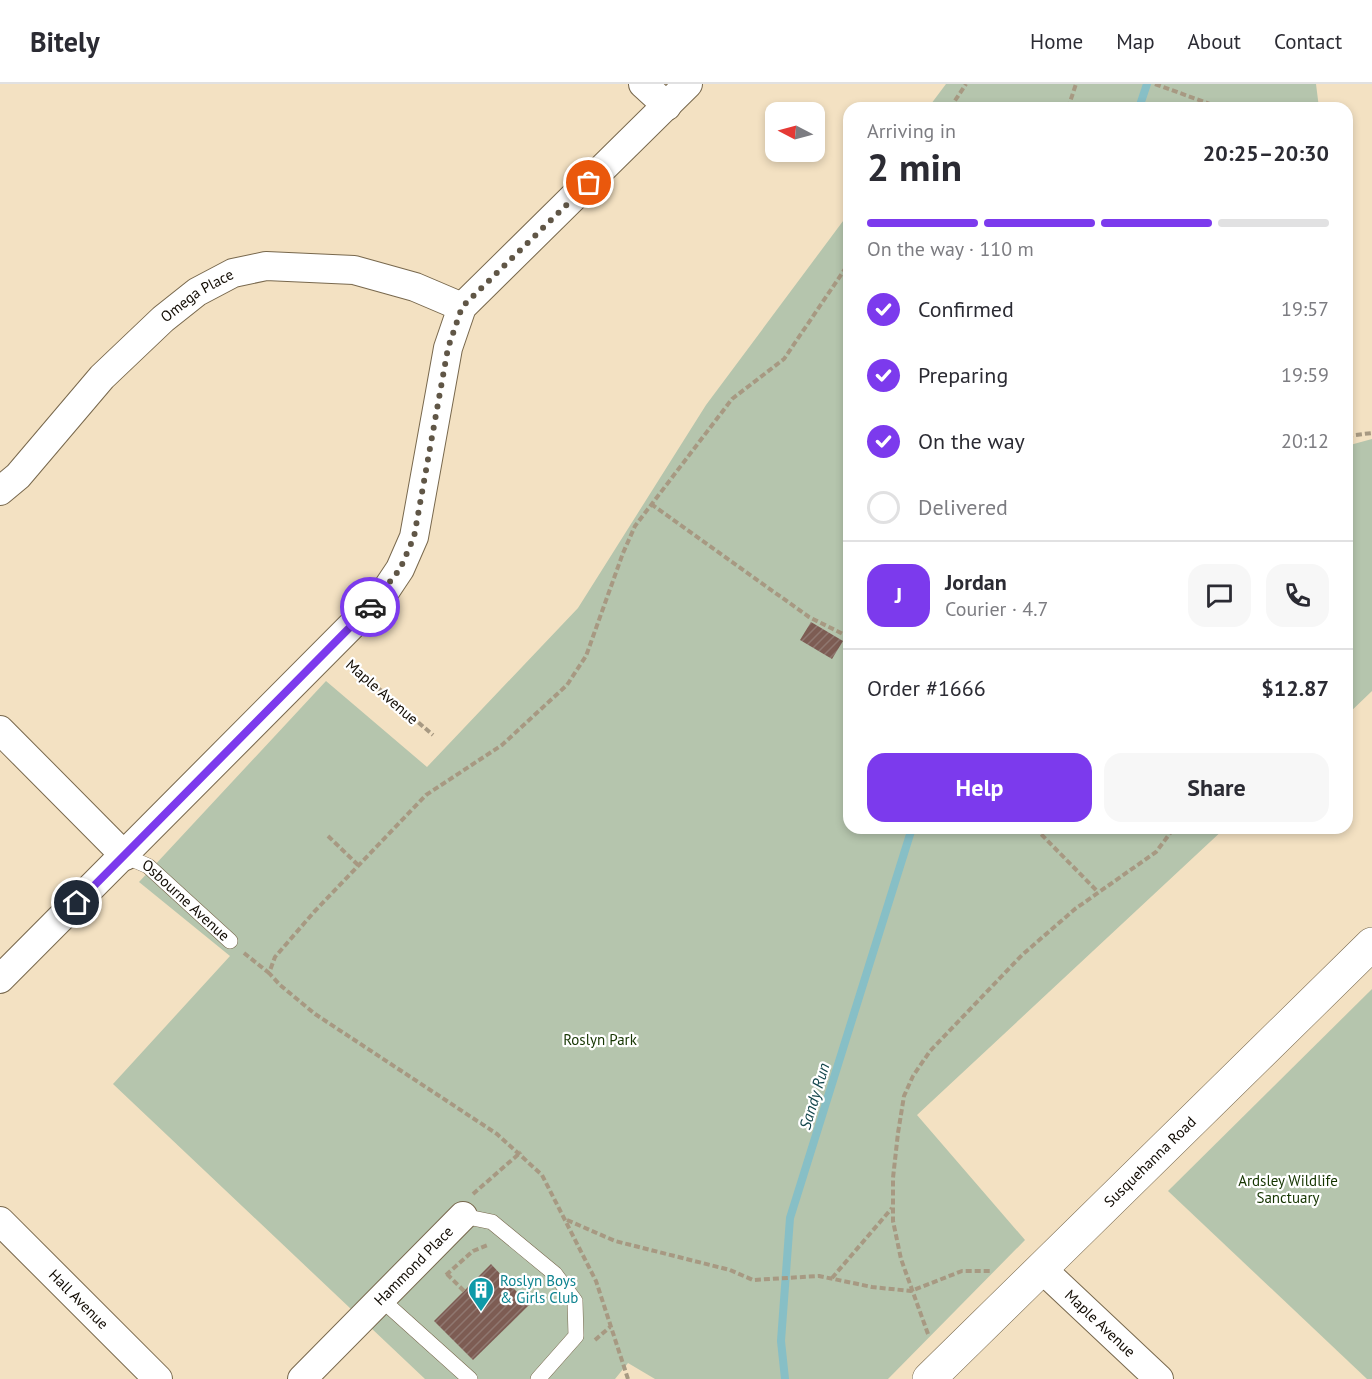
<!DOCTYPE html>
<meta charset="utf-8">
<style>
:root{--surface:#fff;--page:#f7f7f7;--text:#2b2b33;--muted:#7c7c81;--line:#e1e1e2;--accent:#7c3aed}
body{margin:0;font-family:"PT Sans",sans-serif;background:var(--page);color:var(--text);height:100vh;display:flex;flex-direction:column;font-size:22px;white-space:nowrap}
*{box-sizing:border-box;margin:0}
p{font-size:20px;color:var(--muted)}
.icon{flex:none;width:33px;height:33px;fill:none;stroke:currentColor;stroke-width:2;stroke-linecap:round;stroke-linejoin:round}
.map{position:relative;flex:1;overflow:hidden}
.side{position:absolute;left:843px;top:18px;width:510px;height:732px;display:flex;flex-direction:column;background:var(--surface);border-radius:18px;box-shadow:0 3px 9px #0003}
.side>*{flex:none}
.needle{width:39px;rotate:276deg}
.buttons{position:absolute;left:765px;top:18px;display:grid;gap:12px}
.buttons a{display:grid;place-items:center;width:60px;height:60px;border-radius:12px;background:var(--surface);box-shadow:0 3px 9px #0003;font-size:30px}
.pin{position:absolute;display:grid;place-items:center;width:51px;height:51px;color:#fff;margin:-26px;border:3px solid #fff;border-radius:50%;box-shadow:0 2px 6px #0007}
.courier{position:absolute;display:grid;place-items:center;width:60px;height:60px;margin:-30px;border:4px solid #7c3aed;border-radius:50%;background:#fff;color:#222;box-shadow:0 2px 8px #0007}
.summary em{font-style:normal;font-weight:700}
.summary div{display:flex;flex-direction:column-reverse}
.summary{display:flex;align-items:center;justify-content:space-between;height:102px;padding:0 24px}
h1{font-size:39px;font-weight:700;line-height:45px}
.bar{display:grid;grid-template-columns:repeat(4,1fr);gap:9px 6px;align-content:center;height:72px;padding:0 24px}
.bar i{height:8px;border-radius:4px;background:var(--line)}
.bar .on{background:var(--accent)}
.bar p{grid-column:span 4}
.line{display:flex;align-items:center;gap:15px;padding:0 24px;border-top:2px solid var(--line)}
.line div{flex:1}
.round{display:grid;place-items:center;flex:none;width:63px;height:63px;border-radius:18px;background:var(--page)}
ol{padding:0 24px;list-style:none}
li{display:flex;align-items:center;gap:18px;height:66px}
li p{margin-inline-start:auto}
li .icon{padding:6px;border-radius:50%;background:var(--accent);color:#fff;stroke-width:4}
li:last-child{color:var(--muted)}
li i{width:33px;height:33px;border:3px solid var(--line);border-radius:50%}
.cta{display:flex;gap:12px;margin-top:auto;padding:12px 24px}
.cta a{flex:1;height:69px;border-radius:18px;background:var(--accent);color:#fff;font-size:24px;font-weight:700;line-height:69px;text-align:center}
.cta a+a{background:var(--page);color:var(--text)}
header{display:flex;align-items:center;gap:36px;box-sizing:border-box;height:84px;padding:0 30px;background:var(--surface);border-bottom:2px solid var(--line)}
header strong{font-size:28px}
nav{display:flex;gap:33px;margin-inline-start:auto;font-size:21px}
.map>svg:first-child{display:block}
.park{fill:#b5c5ad}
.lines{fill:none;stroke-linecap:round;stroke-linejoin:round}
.stream{stroke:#87bfc6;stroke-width:8}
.building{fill:url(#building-hatch)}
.service-casing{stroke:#78684d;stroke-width:16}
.minor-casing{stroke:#78684d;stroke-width:30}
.secondary-casing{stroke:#78684d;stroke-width:34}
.path{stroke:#a79982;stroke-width:4;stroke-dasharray:6 3;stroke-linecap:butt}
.service{stroke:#fff;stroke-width:15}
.minor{stroke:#fff;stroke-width:28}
.secondary{stroke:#fff;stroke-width:33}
.done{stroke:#605646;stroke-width:6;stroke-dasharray:0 10.8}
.route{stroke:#7c3aed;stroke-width:8}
.labels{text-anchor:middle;stroke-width:4.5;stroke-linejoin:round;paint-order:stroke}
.street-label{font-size:15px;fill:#110b03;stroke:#fff}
.park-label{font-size:15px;fill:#153500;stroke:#fff}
.culture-label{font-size:15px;fill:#0d838f;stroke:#fff;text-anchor:start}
.water-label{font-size:16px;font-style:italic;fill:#13464c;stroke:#fff}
</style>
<header>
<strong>Bitely</strong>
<nav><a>Home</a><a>Map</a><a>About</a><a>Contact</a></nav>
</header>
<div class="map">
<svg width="1372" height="1295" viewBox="0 0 1372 1295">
<defs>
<pattern id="building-hatch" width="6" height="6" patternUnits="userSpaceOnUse" patternTransform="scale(1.5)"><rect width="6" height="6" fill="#7d5c53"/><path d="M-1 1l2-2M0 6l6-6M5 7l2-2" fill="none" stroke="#8f7770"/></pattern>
</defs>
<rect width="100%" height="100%" fill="#f3e1c2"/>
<!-- park -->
<g class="park">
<path d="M 946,0 L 1316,0 L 1319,24 L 928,24 Z"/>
<path d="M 849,129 L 849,744 L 1225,744 L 917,1031 L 1025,1156 L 888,1295 L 655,1295 L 628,1279 L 615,1295 L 425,1295 L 113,1000 L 230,872 L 139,798 L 326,597 L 427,683 L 578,524 L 706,321 Z"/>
<path d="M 1347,333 L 1350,361 L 1372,355 L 1372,607 L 1347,631 Z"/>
<path d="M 1372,905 L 1372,1295 L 1367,1295 L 1168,1107 Z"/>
</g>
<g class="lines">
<!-- stream -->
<g class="stream">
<path d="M 1139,24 L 1147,0"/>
<path d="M 785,1295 L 781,1257 L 790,1134 L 912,744"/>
</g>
</g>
<!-- building -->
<g class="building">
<path d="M 811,538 L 843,557 L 832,575 L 800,556 Z"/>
<path d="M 491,1180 L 529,1221 L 473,1276 L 434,1237 Z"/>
</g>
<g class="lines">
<defs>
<g id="service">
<path id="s1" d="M 125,772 L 148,782 L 230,857"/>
<path d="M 463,1132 L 492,1138 L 555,1190 L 575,1217 L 576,1252 L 538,1295"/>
<path d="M 381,1215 L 470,1295"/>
</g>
<g id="minor">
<path d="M 643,0 L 667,22"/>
<path id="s2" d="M 0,407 L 18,392 L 102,293 L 163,235 L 197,208 L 233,189 L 266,182 L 354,186 L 415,203 L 462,223"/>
<path d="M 0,646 L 125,772"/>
<path d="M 0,895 L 384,509 L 400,485 L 414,453 L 448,264 L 462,223 L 688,0"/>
<path id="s3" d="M 0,1137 L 158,1295"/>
<path id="s4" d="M 1041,1184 L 1159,1295"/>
<path id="s5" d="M 302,1295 L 463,1132"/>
</g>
<g id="secondary">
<path id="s6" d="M 929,1295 L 1372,860"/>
</g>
</defs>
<!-- service casing -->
<use href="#service" class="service-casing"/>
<!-- minor casing -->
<use href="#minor" class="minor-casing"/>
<!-- secondary casing -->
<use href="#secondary" class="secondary-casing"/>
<!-- path -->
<g class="path">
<path d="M 1155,0 L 1221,24"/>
<path d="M 950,24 L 966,0"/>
<path d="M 1068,24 L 1076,0"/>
<path d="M 1347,352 L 1372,349"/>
<path d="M 651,420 L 809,533 L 849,553"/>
<path d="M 350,580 L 433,651"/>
<path d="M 1035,744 L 1098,808"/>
<path d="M 328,752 L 358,781"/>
<path d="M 244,869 L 269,889"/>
<path d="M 473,1110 L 521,1068"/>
<path d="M 567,1136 L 615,1157 L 730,1186 L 753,1196 L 819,1192 L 872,1203 L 911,1207 L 962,1187 L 991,1187"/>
<path d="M 447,1190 L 464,1207"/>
<path d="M 446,1191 L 473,1167 L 488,1161"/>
<path d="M 832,1194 L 892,1124"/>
<path d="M 928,1250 L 901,1175 L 893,1137 L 893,1094 L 898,1049 L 904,1012 L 913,992 L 930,967 L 1022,871 L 1075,825 L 1156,768 L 1174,744"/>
<path d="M 595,1256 L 610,1243"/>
<path d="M 628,1295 L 596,1197 L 542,1091 L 497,1050 L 315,930 L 280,901 L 269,889 L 275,873 L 314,828 L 426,711 L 502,661 L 567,601 L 586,572 L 623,469 L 635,442 L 732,315 L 784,275 L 849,179"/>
</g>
<!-- service -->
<use href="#service" class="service"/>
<!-- minor -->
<use href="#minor" class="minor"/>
<!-- secondary -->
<use href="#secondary" class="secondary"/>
</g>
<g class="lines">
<!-- done -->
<path class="done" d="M 370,523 L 400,485 L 414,453 L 448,264 L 462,223 L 589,99"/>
<!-- route -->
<path class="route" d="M 77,819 L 370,523"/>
</g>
<!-- icons -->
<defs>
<symbol id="building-pin" viewBox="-11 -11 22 30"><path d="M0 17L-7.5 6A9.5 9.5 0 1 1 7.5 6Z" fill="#0f9aa8" stroke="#fff"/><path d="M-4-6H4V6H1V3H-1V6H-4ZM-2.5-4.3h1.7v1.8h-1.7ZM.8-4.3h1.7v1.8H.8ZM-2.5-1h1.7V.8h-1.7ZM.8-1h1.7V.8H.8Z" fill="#fff"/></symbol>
</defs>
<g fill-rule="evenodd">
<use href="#building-pin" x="466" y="1191" width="30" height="40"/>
</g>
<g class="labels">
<!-- street labels -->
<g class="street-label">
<text dy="5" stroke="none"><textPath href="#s2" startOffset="279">Omega Place</textPath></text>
<text transform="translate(382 608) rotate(41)" y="5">Maple Avenue</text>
<text dy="5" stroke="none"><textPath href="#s1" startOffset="76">Osbourne Avenue</textPath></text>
<text dy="5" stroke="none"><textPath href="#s6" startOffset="310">Susquehanna Road</textPath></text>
<text dy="5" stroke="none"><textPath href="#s5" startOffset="159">Hammond Place</textPath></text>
<text dy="5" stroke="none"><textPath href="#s3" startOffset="111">Hall Avenue</textPath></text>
<text dy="5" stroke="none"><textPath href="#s4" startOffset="81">Maple Avenue</textPath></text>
</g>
<!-- park labels -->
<g class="park-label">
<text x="600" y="961">Roslyn Park</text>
<text x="1288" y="1102">Ardsley Wildlife<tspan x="1288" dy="17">Sanctuary</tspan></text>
</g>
<!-- culture labels -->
<g class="culture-label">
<text x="500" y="1202">Roslyn Boys<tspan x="500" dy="17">&amp; Girls Club</tspan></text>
</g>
<!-- water labels -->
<g class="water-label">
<text transform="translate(814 1012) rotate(-73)" y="6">Sandy Run</text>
</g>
</g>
</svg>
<div class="buttons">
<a><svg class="needle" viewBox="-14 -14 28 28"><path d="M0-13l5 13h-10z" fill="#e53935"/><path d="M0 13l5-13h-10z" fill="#7c7c81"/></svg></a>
</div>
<div class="pin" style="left:589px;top:99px;background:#ea580c"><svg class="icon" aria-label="bag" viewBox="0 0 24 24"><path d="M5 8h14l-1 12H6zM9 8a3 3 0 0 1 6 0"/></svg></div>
<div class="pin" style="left:77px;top:819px;background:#1f2937"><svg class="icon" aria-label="home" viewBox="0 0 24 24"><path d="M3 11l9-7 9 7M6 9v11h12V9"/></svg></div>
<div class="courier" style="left:370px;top:523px"><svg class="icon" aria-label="car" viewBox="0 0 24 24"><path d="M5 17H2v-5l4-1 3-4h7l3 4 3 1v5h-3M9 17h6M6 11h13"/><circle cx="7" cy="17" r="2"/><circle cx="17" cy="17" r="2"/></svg></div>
<section class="side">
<div class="summary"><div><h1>2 min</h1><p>Arriving in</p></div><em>20:25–20:30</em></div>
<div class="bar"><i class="on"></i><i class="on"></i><i class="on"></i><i></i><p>On the way · 110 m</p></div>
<ol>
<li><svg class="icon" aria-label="check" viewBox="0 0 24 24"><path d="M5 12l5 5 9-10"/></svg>Confirmed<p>19:57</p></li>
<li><svg class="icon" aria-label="check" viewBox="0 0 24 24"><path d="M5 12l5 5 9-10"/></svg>Preparing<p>19:59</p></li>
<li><svg class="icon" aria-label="check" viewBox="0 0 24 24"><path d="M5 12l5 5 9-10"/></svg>On the way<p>20:12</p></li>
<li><i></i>Delivered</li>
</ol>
<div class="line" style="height:108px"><b class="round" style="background:var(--accent);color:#fff">J</b><div><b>Jordan</b><p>Courier · 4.7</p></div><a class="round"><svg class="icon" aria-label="chat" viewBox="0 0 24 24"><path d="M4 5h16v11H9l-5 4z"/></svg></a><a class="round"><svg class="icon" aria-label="phone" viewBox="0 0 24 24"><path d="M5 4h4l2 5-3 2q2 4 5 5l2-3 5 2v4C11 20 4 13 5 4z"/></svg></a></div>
<div class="line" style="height:78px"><div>Order #1666</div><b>$12.87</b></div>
<div class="cta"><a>Help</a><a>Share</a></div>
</section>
</div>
